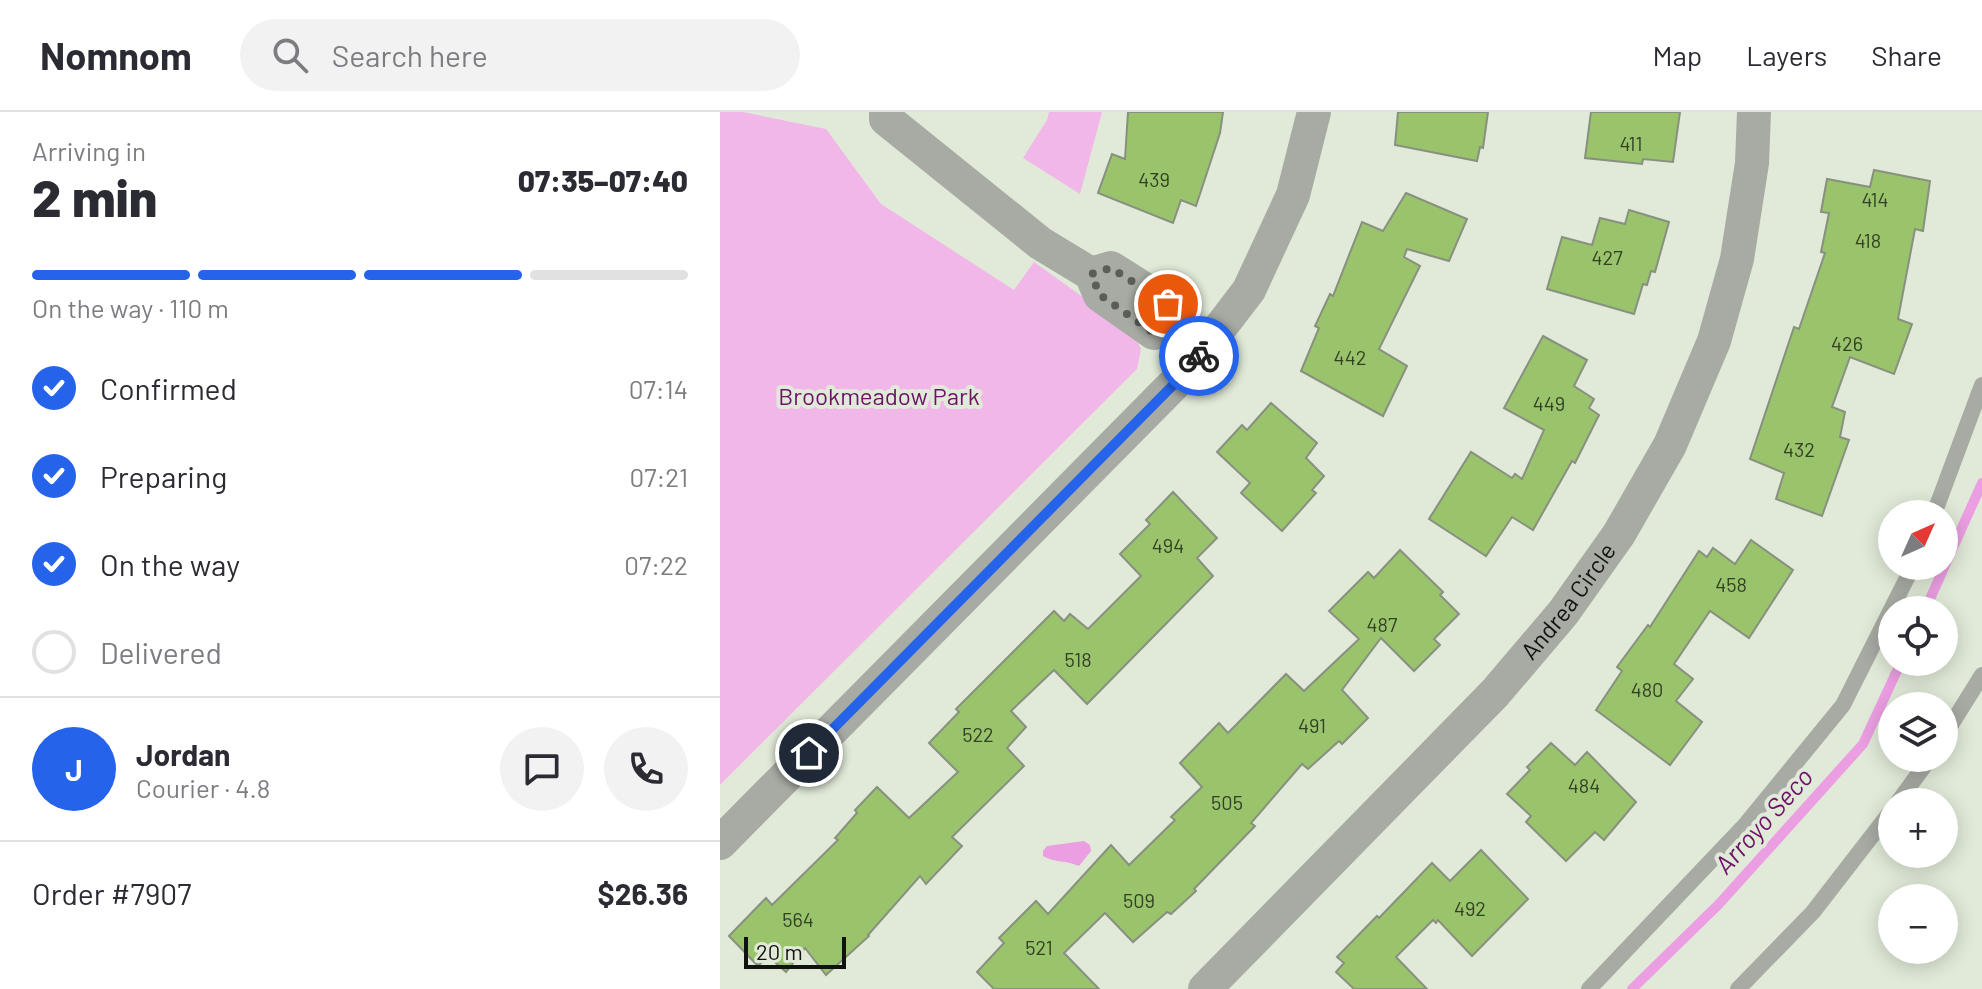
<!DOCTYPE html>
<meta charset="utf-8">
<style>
:root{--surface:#fff;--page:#f2f2f3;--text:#2b2b33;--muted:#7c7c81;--line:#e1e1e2;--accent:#2563eb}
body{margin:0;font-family:Barlow,sans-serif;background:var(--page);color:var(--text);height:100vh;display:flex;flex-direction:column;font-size:30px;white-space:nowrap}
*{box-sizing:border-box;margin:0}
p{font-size:26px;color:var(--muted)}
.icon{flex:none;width:44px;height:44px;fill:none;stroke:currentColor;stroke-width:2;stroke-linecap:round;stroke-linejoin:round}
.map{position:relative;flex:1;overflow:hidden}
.details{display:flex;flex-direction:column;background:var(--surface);width:720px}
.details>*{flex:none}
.needle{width:52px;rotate:45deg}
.buttons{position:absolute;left:1158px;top:388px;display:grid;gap:16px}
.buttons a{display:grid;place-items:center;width:80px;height:80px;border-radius:50%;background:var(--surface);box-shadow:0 4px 20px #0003;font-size:40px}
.scale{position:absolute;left:24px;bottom:20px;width:102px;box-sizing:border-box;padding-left:8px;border:4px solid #11140e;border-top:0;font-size:22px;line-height:28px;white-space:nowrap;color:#11140e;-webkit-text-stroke:6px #e1ead8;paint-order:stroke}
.pin{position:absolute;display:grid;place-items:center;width:68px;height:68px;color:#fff;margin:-34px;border:4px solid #fff;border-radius:50%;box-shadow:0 2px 8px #0007}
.courier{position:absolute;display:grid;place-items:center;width:80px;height:80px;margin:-40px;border:6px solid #2563eb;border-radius:50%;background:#fff;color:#222;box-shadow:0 2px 10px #0007}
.overview em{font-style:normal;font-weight:800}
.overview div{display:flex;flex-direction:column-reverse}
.overview{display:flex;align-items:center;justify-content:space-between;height:136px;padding:0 32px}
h1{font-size:52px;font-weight:800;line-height:60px}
.bar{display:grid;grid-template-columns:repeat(4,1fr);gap:12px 8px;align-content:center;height:96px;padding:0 32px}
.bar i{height:10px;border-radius:6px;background:var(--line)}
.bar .on{background:var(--accent)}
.bar p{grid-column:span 4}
.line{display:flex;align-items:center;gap:20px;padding:0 32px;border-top:2px solid var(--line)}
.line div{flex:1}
.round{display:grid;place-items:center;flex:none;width:84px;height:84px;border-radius:42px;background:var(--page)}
ol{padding:0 32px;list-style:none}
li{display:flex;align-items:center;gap:24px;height:88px}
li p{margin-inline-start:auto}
li .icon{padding:8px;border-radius:50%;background:var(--accent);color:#fff;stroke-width:4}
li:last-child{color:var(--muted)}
li i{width:44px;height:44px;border:4px solid var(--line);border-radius:50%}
header{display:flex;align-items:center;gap:48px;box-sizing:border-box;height:112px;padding:0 40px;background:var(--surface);border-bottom:2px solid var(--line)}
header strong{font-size:38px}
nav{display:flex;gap:44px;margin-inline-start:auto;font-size:28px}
.search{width:560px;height:72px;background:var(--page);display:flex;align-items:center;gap:20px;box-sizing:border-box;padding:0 28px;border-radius:44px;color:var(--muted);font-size:30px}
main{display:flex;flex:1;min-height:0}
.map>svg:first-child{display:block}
.green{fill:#f1b7e9}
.water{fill:#eb9ee2}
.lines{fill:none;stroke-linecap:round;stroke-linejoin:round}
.stream{stroke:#eb9ee2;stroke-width:10}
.building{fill:#9ac46b;stroke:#889080;stroke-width:2}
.lane{stroke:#a7aba3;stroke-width:16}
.street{stroke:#a7aba3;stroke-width:34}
.done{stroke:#5a5f55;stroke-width:8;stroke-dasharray:0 14.4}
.route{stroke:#2563eb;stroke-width:10}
.labels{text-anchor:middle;stroke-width:8;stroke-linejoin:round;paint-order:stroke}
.number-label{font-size:20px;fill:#334025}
.park-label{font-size:24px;fill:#6d1267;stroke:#e1ead8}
.street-label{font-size:24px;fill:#11140e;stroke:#e1ead8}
.water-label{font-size:26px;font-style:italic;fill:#6c1167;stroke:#e1ead8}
</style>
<header>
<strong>Nomnom</strong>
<div class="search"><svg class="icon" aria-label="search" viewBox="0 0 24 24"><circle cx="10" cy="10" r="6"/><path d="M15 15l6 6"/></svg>Search here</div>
<nav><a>Map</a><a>Layers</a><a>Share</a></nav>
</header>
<main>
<section class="details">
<div class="overview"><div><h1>2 min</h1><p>Arriving in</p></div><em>07:35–07:40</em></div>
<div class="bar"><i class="on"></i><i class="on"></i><i class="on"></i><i></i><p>On the way · 110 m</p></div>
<ol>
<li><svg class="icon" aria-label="check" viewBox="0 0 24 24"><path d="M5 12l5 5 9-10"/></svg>Confirmed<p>07:14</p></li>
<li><svg class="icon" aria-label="check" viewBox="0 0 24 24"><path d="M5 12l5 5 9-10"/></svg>Preparing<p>07:21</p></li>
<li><svg class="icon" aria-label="check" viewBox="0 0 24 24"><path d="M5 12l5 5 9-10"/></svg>On the way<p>07:22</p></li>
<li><i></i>Delivered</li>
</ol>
<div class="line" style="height:144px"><b class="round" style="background:var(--accent);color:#fff">J</b><div><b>Jordan</b><p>Courier · 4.8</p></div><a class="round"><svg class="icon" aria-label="chat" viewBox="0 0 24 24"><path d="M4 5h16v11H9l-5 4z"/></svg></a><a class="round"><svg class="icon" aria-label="phone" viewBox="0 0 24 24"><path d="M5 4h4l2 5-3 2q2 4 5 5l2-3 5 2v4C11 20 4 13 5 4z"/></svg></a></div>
<div class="line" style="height:104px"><div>Order #7907</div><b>$26.36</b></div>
</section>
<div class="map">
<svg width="1262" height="877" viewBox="0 0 1262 877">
<rect width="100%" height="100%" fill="#e1ead8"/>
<!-- green -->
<g class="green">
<path d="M 0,0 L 23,0 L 106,17 L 161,92 L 294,178 L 314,150 L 413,221 L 421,237 L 417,257 L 0,673 Z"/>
<path d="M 329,0 L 382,0 L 360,82 L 303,46 L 327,8 Z"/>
</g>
<!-- water -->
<path class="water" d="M 364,729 L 370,733 L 371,739 L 359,754 C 346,748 335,751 323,744 L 323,739 L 327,734 Z"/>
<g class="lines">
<!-- stream -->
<g class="stream">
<path d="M 1205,498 L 1262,371"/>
<path d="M 912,877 L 999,792 L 1143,632 L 1181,550"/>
</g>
</g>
<!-- building -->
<g class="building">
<path d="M 408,0 L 503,0 L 500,21 L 476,94 L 461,88 L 453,111 L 378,81 L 392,42 L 405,47 Z"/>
<path d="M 678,0 L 768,0 L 763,36 L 760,35 L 757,49 L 675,33 Z"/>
<path d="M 871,0 L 960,0 L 953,50 L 923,47 L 922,52 L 865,46 Z"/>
<path d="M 1154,58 L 1210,69 L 1203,119 L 1195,117 L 1178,207 L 1192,212 L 1174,262 L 1130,245 L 1112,295 L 1125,300 L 1120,325 L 1129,328 L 1102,404 L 1056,387 L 1064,361 L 1030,347 L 1074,215 L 1079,217 L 1105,141 L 1101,140 L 1109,101 L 1101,100 L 1107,67 L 1150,75 Z"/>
<path d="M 686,81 L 747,107 L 729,149 L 687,137 L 684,145 L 700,154 L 659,237 L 687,254 L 663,304 L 581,259 L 599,216 L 595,214 L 610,182 L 613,184 L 642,110 L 663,119 Z"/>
<path d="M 909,98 L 949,110 L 935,160 L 931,159 L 927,173 L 923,172 L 914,202 L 827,177 L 842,125 L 872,133 L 880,106 L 905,112 Z"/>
<path d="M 823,224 L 867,248 L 854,274 L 874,287 L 869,296 L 879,303 L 855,351 L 852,349 L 813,418 L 792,405 L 766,444 L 709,407 L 751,340 L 792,366 L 795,362 L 802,367 L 824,318 L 784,296 Z"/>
<path d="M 551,291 L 597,331 L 586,346 L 604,364 L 592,378 L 596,381 L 562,419 L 521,381 L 530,371 L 497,340 L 522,313 L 527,318 Z"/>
<path d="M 453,380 L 497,426 L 477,446 L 493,464 L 367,592 L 334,558 L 291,599 L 306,615 L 287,636 L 304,654 L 232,725 L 242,734 L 206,772 L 200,764 L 148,823 L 149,824 L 106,863 L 85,836 L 66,860 L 48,844 L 38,854 L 9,824 L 46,786 L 52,793 L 118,728 L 115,726 L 137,701 L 135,698 L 157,675 L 189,706 L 238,660 L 209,631 L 239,600 L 236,597 L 334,499 L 344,509 L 350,502 L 368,517 L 421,464 L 400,442 L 430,412 L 426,408 Z"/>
<path d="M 1031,428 L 1073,458 L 1029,526 L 990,499 L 954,552 L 973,567 L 956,589 L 982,610 L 950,653 L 876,598 L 902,559 L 897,555 L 928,513 L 930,515 L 979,439 L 987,445 L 993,436 L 1015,452 Z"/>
<path d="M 680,438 L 723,480 L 720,483 L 739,502 L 714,527 L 720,533 L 694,559 L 661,526 L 622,578 L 648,606 L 622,632 L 619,629 L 588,657 L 582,652 L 531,711 L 535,714 L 474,777 L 476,779 L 451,802 L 447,800 L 413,830 L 385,801 L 344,841 L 379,877 L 274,877 L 257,860 L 284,831 L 279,826 L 316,789 L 328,802 L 391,733 L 409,753 L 455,708 L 451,705 L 482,675 L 460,651 L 499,611 L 508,621 L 566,562 L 584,579 L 639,527 L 609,499 L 648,460 L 654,466 Z"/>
<path d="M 831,631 L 855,653 L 867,640 L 916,690 L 884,728 L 875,720 L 846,749 L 806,710 L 811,704 L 787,682 L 810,658 L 807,655 Z"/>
<path d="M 761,738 L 808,787 L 752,844 L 718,808 L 716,811 L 713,808 L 676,845 L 707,877 L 634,877 L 616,860 L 624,851 L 617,845 L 657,804 L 659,806 L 712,751 L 730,769 Z"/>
</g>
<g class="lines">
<!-- lane -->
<g class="lane">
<path d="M 1214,402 L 1262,273"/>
<path d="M 1224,624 L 1262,563"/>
<path d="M 1178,690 L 1210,646"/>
<path d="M 869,877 L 1025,713 L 1123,593 L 1193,454"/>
<path d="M 1018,877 L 1093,800 L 1172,698"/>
</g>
<!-- street -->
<g class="street">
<path d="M 166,0 L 166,7 L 320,131 L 371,162 L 380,183 L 434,221 L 453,214"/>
<path d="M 371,162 L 391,156 L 448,192 L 453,214 L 469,227"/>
<path d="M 0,731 L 467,259 L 529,178 L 573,83 L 594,0"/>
<path id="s1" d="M 485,877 L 775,581 L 843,501 L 899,422 L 950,333 L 994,229 L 1017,147 L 1032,51 L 1034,0"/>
</g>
</g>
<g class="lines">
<!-- done -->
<path class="done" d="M 448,192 L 391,156 L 371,162 L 380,183 L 434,221 L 453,214 L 483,239 L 479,244"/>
<!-- route -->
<path class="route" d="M 89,641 L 467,259 L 479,244"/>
</g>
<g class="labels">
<!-- number labels -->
<g class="number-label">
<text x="911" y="39">411</text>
<text x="434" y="75">439</text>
<text x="1155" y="95">414</text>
<text x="1148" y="136">418</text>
<text x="887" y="153">427</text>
<text x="1127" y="239">426</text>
<text x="630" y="253">442</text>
<text x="829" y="299">449</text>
<text x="1079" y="345">432</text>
<text x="448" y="441">494</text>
<text x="1011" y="480">458</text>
<text x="662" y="520">487</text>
<text x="358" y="555">518</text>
<text x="927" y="585">480</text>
<text x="592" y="621">491</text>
<text x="258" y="630">522</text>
<text x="864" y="681">484</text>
<text x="507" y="698">505</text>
<text x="419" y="796">509</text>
<text x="750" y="804">492</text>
<text x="78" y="815">564</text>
<text x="319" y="843">521</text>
</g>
<!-- park labels -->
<g class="park-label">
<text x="159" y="293">Brookmeadow Park</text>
</g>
<!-- street labels -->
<g class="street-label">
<text dy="8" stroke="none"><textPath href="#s1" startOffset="532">Andrea Circle</textPath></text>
</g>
<!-- water labels -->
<g class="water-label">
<text transform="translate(1044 709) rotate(-48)" y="9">Arroyo Seco</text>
</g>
</g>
</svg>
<div class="buttons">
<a><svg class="needle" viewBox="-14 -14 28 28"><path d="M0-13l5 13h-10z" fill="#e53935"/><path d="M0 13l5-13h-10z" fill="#7c7c81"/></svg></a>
<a><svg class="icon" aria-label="locate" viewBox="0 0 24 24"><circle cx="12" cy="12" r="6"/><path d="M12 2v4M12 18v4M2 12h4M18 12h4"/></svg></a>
<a><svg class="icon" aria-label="layers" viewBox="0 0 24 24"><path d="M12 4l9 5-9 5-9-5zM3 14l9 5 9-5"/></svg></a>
<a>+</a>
<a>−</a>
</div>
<div class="scale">20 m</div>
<div class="pin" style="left:448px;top:192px;background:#ea580c"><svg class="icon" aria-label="bag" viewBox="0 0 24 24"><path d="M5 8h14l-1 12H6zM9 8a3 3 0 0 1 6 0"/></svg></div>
<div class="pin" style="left:89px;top:641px;background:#1f2937"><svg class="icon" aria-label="home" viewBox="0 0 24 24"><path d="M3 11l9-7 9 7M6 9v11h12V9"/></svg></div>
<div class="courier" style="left:479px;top:244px"><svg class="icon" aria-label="bike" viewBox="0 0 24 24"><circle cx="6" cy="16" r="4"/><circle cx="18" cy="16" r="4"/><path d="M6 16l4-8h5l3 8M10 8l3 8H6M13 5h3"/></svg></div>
</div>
</main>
